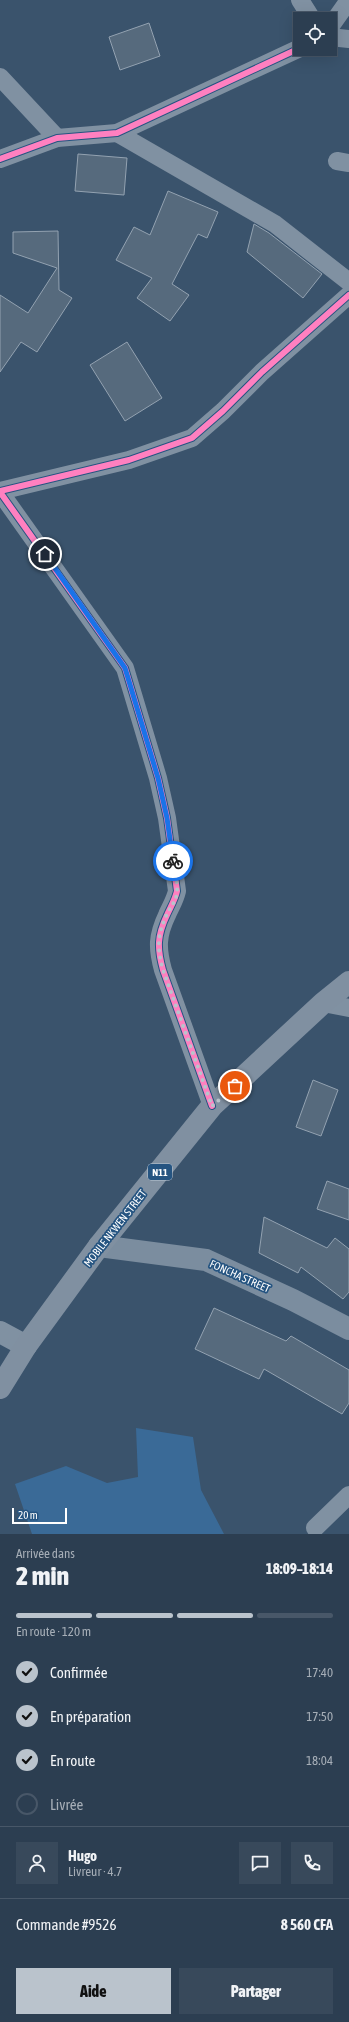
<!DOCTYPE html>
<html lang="fr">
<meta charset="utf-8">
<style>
:root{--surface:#2c3e51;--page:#38495b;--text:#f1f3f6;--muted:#a6aeb7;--line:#485768;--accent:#bac3cc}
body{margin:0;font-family:"Asap Condensed",sans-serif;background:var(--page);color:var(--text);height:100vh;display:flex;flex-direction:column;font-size:15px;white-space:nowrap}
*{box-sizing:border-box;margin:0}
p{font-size:13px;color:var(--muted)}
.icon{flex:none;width:22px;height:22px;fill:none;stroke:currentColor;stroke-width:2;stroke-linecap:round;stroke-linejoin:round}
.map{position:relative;height:1534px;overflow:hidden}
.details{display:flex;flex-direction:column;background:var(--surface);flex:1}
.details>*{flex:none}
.buttons{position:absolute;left:293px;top:12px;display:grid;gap:8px}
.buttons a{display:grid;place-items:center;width:44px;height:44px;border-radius:0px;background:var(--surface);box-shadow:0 4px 16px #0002,0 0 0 1px var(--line);font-size:20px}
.scale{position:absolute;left:12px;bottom:10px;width:55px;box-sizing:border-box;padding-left:4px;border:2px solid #fff;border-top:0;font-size:11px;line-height:14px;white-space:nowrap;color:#fff;-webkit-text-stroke:3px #255481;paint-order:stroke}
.pin{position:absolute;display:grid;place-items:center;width:34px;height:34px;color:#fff;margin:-17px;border:2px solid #fff;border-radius:50%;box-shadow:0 1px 4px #0007}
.courier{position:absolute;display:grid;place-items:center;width:40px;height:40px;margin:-20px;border:3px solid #1a73e8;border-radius:50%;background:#fff;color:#222;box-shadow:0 1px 5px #0007}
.overview em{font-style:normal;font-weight:800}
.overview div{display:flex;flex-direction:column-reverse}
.overview{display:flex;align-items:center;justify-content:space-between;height:68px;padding:0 16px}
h1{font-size:26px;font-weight:800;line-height:30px}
.bar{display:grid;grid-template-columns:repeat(4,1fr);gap:6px 4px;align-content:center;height:48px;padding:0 16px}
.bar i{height:5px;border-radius:3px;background:var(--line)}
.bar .selected{background:var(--accent)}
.bar p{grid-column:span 4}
.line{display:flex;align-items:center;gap:10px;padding:0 16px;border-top:1px solid var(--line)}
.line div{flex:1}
.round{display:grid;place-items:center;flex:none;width:42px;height:42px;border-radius:0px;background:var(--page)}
ol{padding:0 16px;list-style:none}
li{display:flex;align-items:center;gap:12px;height:44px}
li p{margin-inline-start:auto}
li .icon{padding:4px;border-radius:50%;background:var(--accent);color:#111;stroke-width:4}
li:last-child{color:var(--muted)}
li i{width:22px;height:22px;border:2px solid var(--line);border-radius:50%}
.primary-button{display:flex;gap:8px;margin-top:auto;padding:8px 16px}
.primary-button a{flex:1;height:46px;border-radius:0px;background:var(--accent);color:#111;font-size:16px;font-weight:800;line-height:46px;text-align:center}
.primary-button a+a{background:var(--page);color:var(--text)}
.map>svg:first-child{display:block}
.green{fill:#3a6a97}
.building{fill:#566a7d;stroke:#93a2b1}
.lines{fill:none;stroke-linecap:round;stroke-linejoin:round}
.minor{stroke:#8091a2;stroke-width:18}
.tertiary{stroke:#8091a2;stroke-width:22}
.secondary{stroke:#7b8d9f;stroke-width:22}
.trunk{stroke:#8090a1;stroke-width:22}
.cycleway-casing{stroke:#255481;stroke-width:8}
.cycleway{stroke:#ff80c0;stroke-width:6}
.done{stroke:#bac3cc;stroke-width:4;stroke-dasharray:0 7.2}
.route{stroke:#1a73e8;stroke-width:5}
.labels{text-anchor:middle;stroke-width:3.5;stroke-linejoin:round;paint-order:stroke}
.shield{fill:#255481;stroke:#beccd9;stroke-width:1}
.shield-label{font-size:10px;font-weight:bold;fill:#fff}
.street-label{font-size:11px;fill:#fff;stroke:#255481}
</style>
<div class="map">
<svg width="349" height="1534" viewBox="0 0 349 1534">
<rect width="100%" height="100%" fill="#3a536c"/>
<!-- green -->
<path class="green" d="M 136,1428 L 193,1437 L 201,1490 L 224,1534 L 32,1534 L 15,1484 L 66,1466 L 107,1483 L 138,1477 Z"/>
<!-- building -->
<g class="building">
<path d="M 149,23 L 160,56 L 120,70 L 109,37 Z"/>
<path d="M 78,154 L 127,158 L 124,195 L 75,191 Z"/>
<path d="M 168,191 L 218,212 L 207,238 L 198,234 L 172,284 L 189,295 L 170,321 L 137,298 L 152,278 L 116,260 L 134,227 L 150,235 Z"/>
<path d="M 254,224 L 269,233 L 322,274 L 303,298 L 247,252 Z"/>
<path d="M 58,231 L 59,290 L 72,298 L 37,352 L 21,342 L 0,372 L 0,295 L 28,313 L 57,268 L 13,253 L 13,232 Z"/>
<path d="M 127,342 L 162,398 L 125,421 L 90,365 Z"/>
<path d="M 313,1080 L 338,1090 L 321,1136 L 296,1127 Z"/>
<path d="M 327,1181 L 349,1189 L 349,1220 L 317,1209 Z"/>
<path d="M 264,1217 L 327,1248 L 335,1238 L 349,1249 L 349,1292 L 343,1299 L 301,1267 L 298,1273 L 259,1253 Z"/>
<path d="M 214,1308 L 286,1341 L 291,1336 L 349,1370 L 349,1403 L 342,1414 L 264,1369 L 259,1379 L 195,1349 Z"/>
</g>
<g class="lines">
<!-- minor -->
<g class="minor">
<path d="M 300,0 L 312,19"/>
<path d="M 330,27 L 349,0"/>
<path d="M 330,37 L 349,39"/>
<path d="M 0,77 L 57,138"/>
<path d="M 117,133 L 275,224 L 349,282"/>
<path d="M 0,159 L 57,138 L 117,133 L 300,48"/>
<path d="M 337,161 L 349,163"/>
<path d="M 0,491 L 129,460 L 192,438 L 223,411 L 262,372 L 349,295"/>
<path d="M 0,492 L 125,668 L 158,778 L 167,818 L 177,891 C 175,900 171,906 167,915 C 157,936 157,948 163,970 L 212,1106"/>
<path d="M 323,1003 L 349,1008"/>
<path d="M 315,1528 L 349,1495"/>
</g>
<!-- tertiary -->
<path class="tertiary" d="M 0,1332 L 26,1346"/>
<!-- secondary -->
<path class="secondary" d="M 99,1246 L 206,1260 L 293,1300 L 349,1329"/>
<!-- trunk -->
<path class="trunk" d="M 0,1388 L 26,1346 L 99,1246 L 212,1106 L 323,1003 L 349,982"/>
<defs>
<g id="cycleway">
<path d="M 0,159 L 57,138 L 117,133 L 300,48"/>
<path d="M 0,491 L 129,460 L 192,438 L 223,411 L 262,372 L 349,295"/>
<path d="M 0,492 L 125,668 L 158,778 L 167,818 L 177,891 C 175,900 171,906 167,915 C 157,936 157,948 163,970 L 212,1106"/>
</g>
</defs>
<!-- cycleway casing -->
<use href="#cycleway" class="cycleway-casing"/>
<!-- cycleway -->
<use href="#cycleway" class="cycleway"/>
</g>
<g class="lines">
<!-- done -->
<path class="done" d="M 173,861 C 174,870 178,882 177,891 C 177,900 171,906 167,914 C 157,935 157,948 163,970 L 212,1106 L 235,1086"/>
<!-- route -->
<path class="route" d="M 45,554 L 125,668 L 158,778 L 167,818 L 173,861"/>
</g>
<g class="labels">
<!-- shield labels -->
<rect class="shield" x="148" y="1164" width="24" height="16" rx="3"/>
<g class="shield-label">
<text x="160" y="1176">N11</text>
</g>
<!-- street labels -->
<g class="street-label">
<text transform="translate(115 1228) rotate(-52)" y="4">MOBILE NKWEN STREET</text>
<text transform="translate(240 1276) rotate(24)" y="4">FONCHA STREET</text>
</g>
</g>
</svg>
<div class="buttons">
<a><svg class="icon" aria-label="locate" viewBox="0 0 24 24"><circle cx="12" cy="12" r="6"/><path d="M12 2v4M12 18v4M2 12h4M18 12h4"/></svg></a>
</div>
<div class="scale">20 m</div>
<div class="pin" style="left:235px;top:1086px;background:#ea580c"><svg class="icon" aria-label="bag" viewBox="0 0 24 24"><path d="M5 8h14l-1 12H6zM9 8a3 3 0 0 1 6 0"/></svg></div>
<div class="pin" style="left:45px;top:554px;background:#1f2937"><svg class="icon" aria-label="home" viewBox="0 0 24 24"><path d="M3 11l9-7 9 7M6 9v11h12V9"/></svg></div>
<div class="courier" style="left:173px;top:861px"><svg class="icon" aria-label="bike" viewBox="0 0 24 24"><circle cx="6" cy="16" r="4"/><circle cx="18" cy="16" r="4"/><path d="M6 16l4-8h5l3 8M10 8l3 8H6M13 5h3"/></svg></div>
</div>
<section class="details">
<div class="overview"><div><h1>2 min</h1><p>Arrivée dans</p></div><em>18:09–18:14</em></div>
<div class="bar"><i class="selected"></i><i class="selected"></i><i class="selected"></i><i></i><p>En route · 120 m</p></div>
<ol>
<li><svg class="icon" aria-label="check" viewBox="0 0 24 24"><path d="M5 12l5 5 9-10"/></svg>Confirmée<p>17:40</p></li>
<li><svg class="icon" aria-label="check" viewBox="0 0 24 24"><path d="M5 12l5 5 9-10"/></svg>En préparation<p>17:50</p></li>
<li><svg class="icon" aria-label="check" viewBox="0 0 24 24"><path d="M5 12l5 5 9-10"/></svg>En route<p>18:04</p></li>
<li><i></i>Livrée</li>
</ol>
<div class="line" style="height:72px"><a class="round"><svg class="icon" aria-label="person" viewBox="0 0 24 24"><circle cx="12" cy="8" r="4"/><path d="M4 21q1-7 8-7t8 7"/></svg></a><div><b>Hugo</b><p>Livreur · 4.7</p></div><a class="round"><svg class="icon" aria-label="chat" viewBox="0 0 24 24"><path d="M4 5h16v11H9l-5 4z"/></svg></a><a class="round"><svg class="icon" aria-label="phone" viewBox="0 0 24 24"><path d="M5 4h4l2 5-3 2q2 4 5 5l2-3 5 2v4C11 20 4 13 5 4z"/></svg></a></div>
<div class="line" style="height:52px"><div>Commande #9526</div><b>8 560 CFA</b></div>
<div class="primary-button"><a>Aide</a><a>Partager</a></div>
</section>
